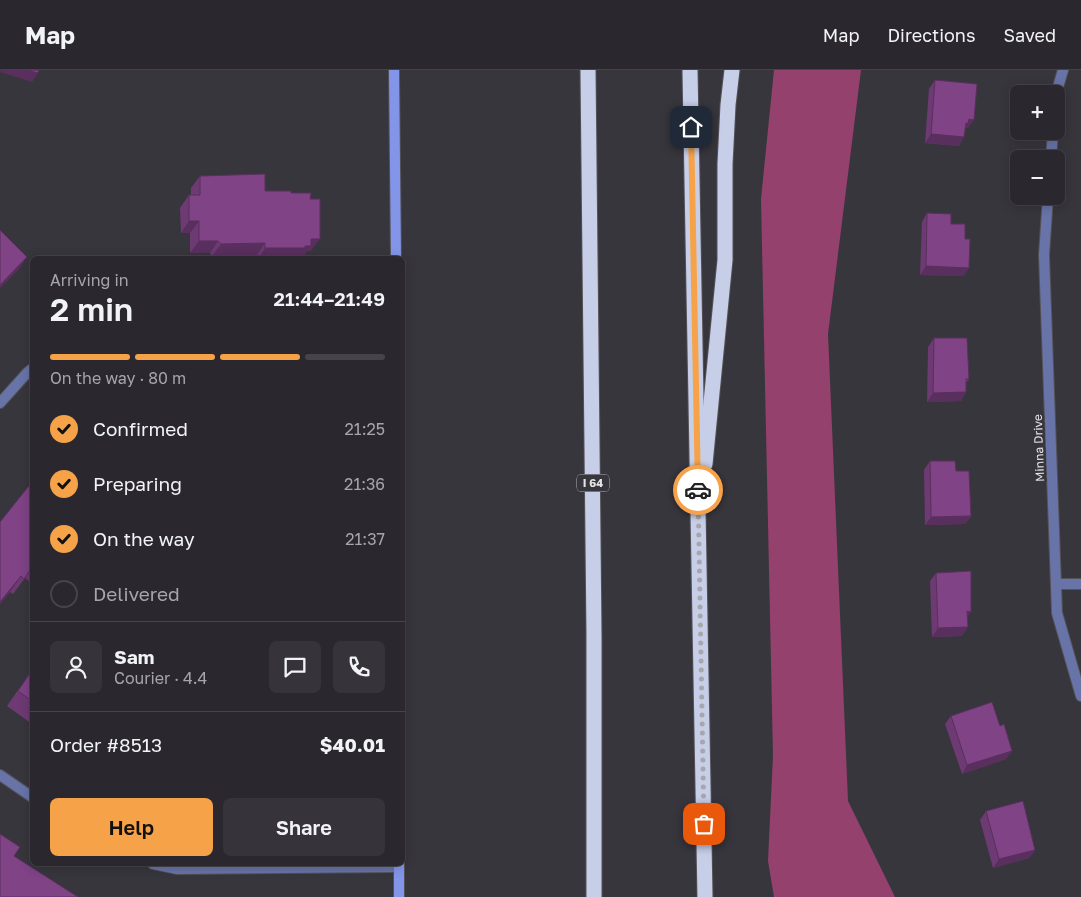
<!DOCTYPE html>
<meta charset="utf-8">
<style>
:root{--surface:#2a282e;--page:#36343a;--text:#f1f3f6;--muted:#a5a6aa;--line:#46444a;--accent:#f6a248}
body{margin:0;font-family:"Golos Text",sans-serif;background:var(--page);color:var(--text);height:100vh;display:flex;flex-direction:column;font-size:19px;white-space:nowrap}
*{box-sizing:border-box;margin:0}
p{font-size:16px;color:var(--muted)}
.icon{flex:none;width:28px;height:28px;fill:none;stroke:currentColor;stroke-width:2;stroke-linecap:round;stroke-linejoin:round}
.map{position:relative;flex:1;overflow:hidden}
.side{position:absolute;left:30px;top:186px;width:375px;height:610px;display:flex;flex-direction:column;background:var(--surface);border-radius:8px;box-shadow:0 2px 12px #0003,0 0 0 1px var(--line)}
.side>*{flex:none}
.controls{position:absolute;left:1010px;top:15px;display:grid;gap:10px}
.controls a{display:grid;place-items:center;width:55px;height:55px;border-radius:8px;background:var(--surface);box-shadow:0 2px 12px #0003,0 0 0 1px var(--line);font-size:25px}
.pin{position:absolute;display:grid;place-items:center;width:42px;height:42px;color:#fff;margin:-21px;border-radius:10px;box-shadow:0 2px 8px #0006}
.courier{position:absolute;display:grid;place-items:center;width:50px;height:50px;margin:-25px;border:4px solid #f6a248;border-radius:50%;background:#fff;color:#222;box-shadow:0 1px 6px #0007}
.head em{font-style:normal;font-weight:600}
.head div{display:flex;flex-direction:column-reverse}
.head{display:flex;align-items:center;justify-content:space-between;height:85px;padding:0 20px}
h1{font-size:32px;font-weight:600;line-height:38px}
.bar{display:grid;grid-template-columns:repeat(4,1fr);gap:8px 5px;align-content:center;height:60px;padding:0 20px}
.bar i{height:6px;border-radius:4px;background:var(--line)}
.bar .current{background:var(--accent)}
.bar p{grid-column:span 4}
.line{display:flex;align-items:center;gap:12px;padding:0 20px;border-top:1px solid var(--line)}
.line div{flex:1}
.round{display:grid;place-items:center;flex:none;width:52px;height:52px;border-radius:8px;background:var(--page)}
ol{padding:0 20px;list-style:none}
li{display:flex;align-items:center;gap:15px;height:55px}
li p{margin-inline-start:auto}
li .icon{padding:5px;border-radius:50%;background:var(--accent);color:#111;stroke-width:4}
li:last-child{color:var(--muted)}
li i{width:28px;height:28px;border:2px solid var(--line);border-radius:50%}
.button{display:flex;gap:10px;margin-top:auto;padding:10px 20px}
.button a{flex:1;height:58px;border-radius:8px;background:var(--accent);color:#111;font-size:20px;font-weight:600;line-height:58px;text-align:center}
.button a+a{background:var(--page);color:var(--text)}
header{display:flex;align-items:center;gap:30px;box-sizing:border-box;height:70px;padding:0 25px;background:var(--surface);border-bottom:1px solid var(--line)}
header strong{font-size:24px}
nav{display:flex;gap:28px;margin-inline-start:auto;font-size:18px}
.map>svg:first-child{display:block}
.forest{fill:#94416e}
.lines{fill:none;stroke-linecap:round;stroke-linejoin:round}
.street-casing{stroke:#545258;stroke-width:12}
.secondary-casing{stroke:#545258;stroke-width:12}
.highway-casing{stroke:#545258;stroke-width:17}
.street{stroke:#6874a8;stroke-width:10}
.secondary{stroke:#8395e8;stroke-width:10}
.highway{stroke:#c7cee8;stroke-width:15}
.wall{fill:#6d3a73}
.shaded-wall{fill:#592f5e}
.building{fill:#7f4386;stroke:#592f5e}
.done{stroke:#a8a6ac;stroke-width:5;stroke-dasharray:0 9}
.route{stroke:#f6a248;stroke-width:6}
.labels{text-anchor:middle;stroke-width:5;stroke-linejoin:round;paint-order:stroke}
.shield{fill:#38363d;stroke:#b0afb4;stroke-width:1}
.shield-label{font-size:11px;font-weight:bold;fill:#e4e3e7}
.street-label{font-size:12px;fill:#e4e3e7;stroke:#38363d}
</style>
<header>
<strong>Map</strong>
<nav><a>Map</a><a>Directions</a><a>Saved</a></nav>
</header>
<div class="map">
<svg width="1081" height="827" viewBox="0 0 1081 827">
<rect width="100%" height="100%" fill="#38363d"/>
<!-- forest -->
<path class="forest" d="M 774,0 L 861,0 L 828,264 L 848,731 L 895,827 L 774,827 L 768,791 L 773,686 L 761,129 Z"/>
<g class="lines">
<defs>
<g id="street">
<path d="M 1056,24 L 1063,0"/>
<path d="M 1051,89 L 1053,61"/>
<path d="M 1048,126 L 1044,185 L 1057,543 L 1081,626"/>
<path d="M 0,333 L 27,303 L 32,299"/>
<path d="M 1057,514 L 1081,514"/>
<path d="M 0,705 L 32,727"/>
<path d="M 153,794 L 177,799 L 399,797"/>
</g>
<g id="secondary">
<path d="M 394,0 L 396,189"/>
<path d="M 399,794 L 399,827"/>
</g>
<g id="highway">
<path d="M 588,0 L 594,564 L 594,827"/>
<path d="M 690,0 L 705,827"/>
<path d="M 705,394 L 725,190 L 725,94 L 728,35 L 732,0"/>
</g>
</defs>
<!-- street casing -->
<use href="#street" class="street-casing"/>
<!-- secondary casing -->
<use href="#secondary" class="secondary-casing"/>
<!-- highway casing -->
<use href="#highway" class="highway-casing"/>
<!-- street -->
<use href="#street" class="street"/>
<!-- secondary -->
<use href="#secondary" class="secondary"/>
<!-- highway -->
<use href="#highway" class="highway"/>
</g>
<!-- wall -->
<g class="wall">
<path d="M 935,10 L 968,58 L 965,58 L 959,76 L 925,73 L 929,19 Z"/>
<path d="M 200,106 L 265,121 L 291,123 L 310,129 L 311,181 L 307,181 L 303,188 L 298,188 L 297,189 L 257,189 L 257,185 L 212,186 L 210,183 L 190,183 L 190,163 L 181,163 L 180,138 L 189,125 L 191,125 L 191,118 Z"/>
<path d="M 927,143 L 951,154 L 964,206 L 920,205 L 922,152 Z"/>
<path d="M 934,268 L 969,309 L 966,313 L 966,322 L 961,331 L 927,332 L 928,277 Z"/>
<path d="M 930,391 L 956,401 L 971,446 L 965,454 L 925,455 L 924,400 Z"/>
<path d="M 32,412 L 32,514 L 25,508 L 13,524 L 10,522 L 0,534 L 0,452 Z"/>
<path d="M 936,503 L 967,547 L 962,566 L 932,567 L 930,511 Z"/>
<path d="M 32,600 L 32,654 L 7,636 Z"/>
<path d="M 951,646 L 1000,656 L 1012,681 L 1006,689 L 962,704 L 945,654 Z"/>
<path d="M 986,741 L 1035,780 L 1029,788 L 993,798 L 980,750 Z"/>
</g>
<!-- shaded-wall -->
<g class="shaded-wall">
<path d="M 1,0 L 27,0 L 38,3 L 32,12 L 0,2 Z"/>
<path d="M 969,49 L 974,50 L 968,58 L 965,58 L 966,53 Z"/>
<path d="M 931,64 L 964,67 L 959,76 L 925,73 Z"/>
<path d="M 189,151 L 199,151 L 190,163 L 181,163 Z"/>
<path d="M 311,169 L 320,169 L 311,181 L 307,181 L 303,188 L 298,188 L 297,189 L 258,189 L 265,178 L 305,176 Z"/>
<path d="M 199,171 L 218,171 L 210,183 L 190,183 Z"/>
<path d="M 265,173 L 257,185 L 212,186 L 221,174 Z"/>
<path d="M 27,187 L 19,199 L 0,218 L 0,215 Z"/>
<path d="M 926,196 L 969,198 L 964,206 L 920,205 Z"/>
<path d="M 966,322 L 961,331 L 927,332 L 933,323 Z"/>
<path d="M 971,446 L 965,454 L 925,455 L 931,447 Z"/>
<path d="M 21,506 L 10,522 L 0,534 L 0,532 Z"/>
<path d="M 967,541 L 971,542 L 965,550 Z"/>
<path d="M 968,557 L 962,566 L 932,567 L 938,558 Z"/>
<path d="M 1012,681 L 1006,689 L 962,704 L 967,695 Z"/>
<path d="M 1035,780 L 1029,788 L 993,798 L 999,789 Z"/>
</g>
<!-- building -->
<g class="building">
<path d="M 27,0 L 39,0 L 38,3 Z"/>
<path d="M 935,10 L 977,14 L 974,50 L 969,49 L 968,53 L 966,53 L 964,67 L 931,64 Z"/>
<path d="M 265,104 L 265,121 L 291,121 L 291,123 L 311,123 L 310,129 L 320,129 L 320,169 L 311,169 L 311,176 L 305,176 L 305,178 L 265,178 L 265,173 L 221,174 L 218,171 L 199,171 L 199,151 L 189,151 L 189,125 L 200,125 L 200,106 Z"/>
<path d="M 927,143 L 951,144 L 951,154 L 965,154 L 965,169 L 970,169 L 969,198 L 926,196 Z"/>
<path d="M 0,160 L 27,187 L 0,215 Z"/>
<path d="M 934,268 L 967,268 L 969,309 L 966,309 L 966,322 L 933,323 Z"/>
<path d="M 930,391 L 955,391 L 956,401 L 969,401 L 971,446 L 931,447 Z"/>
<path d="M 32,412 L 32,497 L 24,509 L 21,506 L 0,532 L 0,452 Z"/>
<path d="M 971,501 L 971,542 L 967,541 L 968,557 L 938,558 L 936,503 Z"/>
<path d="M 32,600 L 32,631 L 18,621 Z"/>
<path d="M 992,632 L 1000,656 L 1004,654 L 1012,681 L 967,695 L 951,646 Z"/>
<path d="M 1023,731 L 1035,780 L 999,789 L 986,741 Z"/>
<path d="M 0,764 L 20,777 L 14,786 L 78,827 L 0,827 Z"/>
</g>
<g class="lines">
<!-- done -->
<path class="done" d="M 698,420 L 704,754"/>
<!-- route -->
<path class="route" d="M 691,57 L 698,420"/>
</g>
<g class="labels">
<!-- shield labels -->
<rect class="shield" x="577" y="404.5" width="32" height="17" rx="4"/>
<g class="shield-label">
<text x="593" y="417">I 64</text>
</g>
<!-- street labels -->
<g class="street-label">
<text transform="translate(1039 378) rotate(-92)" y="4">Minna Drive</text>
</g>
</g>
</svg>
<div class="controls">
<a>+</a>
<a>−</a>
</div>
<div class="pin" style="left:704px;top:754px;background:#ea580c"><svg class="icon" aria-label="bag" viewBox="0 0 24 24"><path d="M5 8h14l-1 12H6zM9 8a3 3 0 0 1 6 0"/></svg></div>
<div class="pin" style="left:691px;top:57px;background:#1f2937"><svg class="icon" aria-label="home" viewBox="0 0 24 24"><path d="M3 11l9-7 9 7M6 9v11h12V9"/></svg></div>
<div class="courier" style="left:698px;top:420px"><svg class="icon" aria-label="car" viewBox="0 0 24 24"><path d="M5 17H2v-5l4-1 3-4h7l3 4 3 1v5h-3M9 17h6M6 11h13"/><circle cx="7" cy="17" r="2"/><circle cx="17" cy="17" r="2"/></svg></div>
<section class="side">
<div class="head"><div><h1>2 min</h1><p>Arriving in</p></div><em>21:44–21:49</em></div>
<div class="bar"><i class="current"></i><i class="current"></i><i class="current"></i><i></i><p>On the way · 80 m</p></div>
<ol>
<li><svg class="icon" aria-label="check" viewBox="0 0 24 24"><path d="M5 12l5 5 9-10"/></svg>Confirmed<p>21:25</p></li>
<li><svg class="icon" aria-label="check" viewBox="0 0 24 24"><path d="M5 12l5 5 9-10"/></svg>Preparing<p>21:36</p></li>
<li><svg class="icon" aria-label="check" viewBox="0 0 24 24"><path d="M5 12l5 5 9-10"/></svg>On the way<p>21:37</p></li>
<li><i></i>Delivered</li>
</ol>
<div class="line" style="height:90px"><a class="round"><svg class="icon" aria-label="person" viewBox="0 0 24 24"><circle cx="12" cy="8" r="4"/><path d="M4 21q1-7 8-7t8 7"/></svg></a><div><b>Sam</b><p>Courier · 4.4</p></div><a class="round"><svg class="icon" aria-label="chat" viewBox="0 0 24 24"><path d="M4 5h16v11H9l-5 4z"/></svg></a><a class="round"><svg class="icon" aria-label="phone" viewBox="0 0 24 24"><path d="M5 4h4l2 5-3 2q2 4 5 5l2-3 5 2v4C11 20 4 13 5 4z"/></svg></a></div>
<div class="line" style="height:65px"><div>Order #8513</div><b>$40.01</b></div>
<div class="button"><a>Help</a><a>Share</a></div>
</section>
</div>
